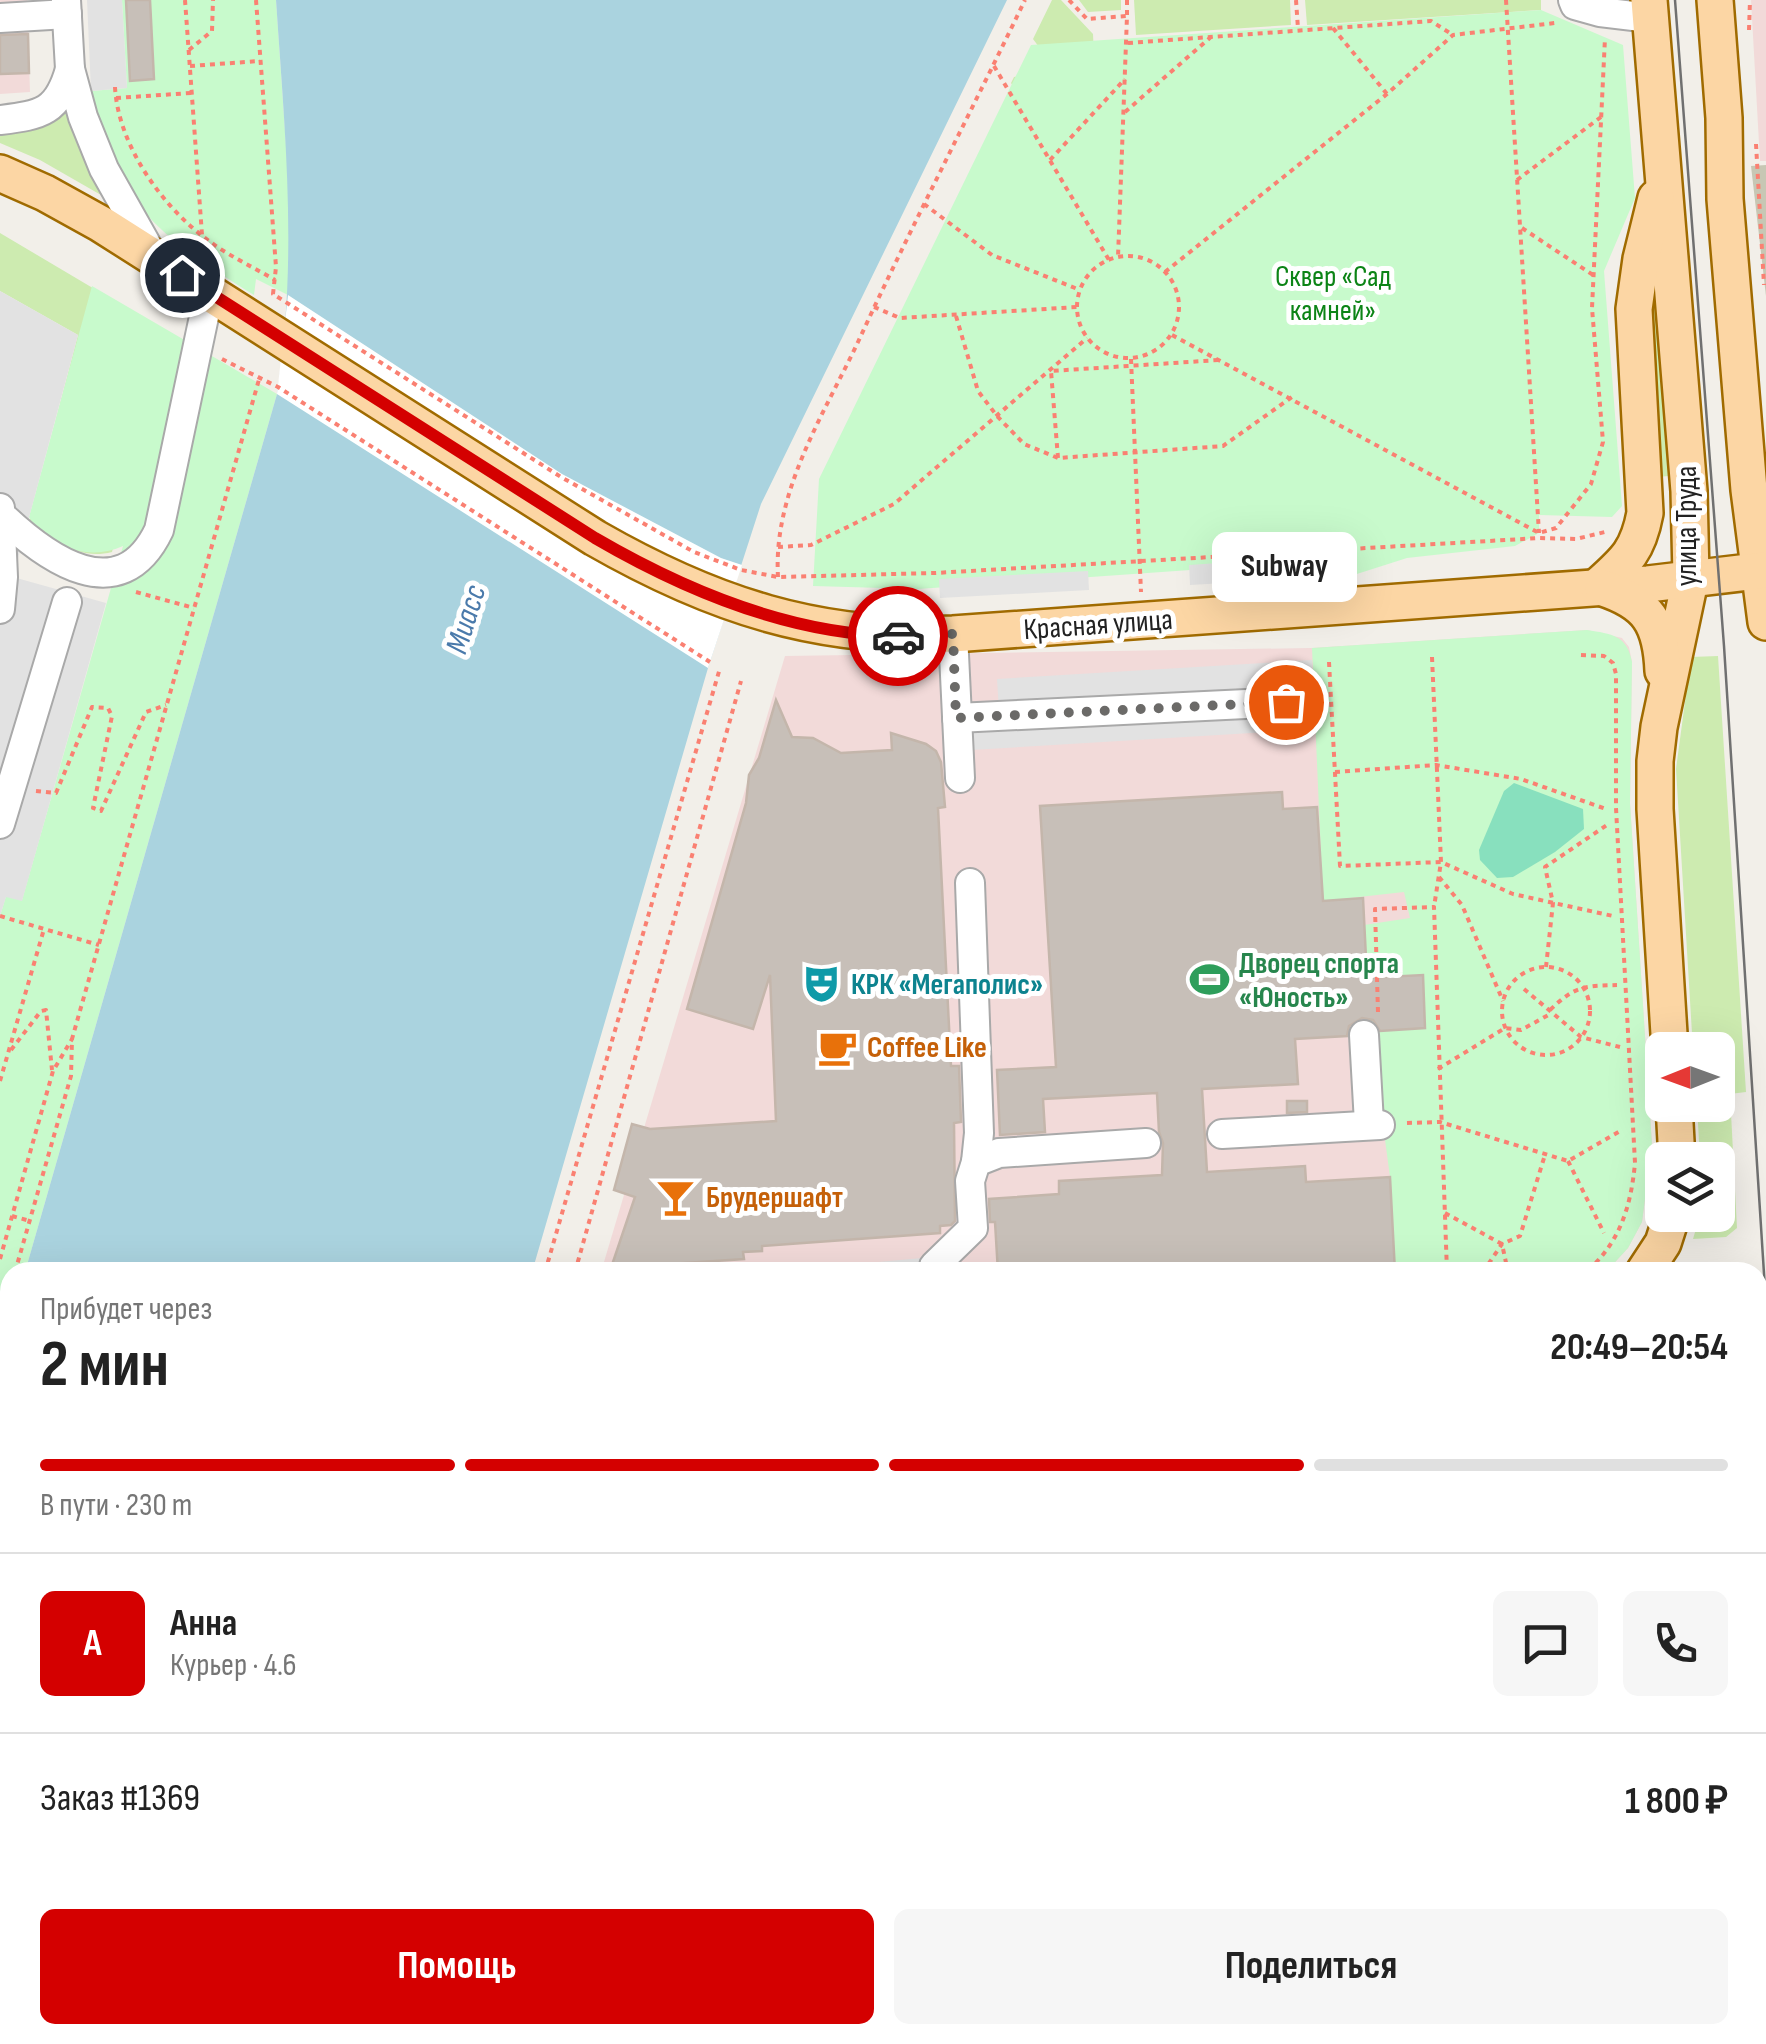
<!DOCTYPE html>
<html lang="ru">
<meta charset="utf-8">
<style>
:root{--surface:#fff;--page:#f6f6f6;--text:#222;--muted:#767676;--line:#e0e0e0;--accent:#d40000}
body{margin:0;font-family:"Sofia Sans Condensed",sans-serif;background:var(--page);color:var(--text);height:100vh;display:flex;flex-direction:column;font-size:38px;white-space:nowrap}
*{box-sizing:border-box;margin:0}
p{font-size:32px;color:var(--muted)}
.icon{flex:none;width:55px;height:55px;fill:none;stroke:currentColor;stroke-width:2;stroke-linecap:round;stroke-linejoin:round}
.map{position:relative;flex:1;overflow:hidden}
.drawer{position:absolute;left:0px;top:1262px;width:1768px;height:782px;display:flex;flex-direction:column;background:var(--surface);border-radius:30px 30px 0 0;box-shadow:0 10px 40px #0002}
.drawer>*{flex:none}
.needle{width:65px;rotate:269deg}
.tools{position:absolute;left:1645px;top:1032px;display:grid;gap:20px}
.tools a{display:grid;place-items:center;width:90px;height:90px;border-radius:15px;background:var(--surface);box-shadow:0 10px 40px #0002;font-size:50px}
.pin{position:absolute;display:grid;place-items:center;width:85px;height:85px;color:#fff;margin:-42px;border:5px solid #fff;border-radius:50%;box-shadow:0 2px 10px #0007}
.courier{position:absolute;display:grid;place-items:center;width:100px;height:100px;margin:-50px;border:8px solid #d40000;border-radius:50%;background:#fff;color:#222;box-shadow:0 2px 12px #0007}
.bubble{position:absolute;height:70px;border-radius:15px;background:var(--surface);box-shadow:0 10px 40px #0002;font-size:32px;font-weight:700;line-height:70px;text-align:center}
.summary em{font-style:normal;font-weight:700}
.summary div{display:flex;flex-direction:column-reverse}
.summary{display:flex;align-items:center;justify-content:space-between;height:170px;padding:0 40px}
h1{font-size:65px;font-weight:700;line-height:75px}
.bar{display:grid;grid-template-columns:repeat(4,1fr);gap:15px 10px;align-content:center;height:120px;padding:0 40px}
.bar i{height:12px;border-radius:8px;background:var(--line)}
.bar .current{background:var(--accent)}
.bar p{grid-column:span 4}
.line{display:flex;align-items:center;gap:25px;padding:0 40px;border-top:2px solid var(--line)}
.line div{flex:1}
.round{display:grid;place-items:center;flex:none;width:105px;height:105px;border-radius:15px;background:var(--page)}
.primary-button{display:flex;gap:20px;margin-top:auto;padding:20px 40px}
.primary-button a{flex:1;height:115px;border-radius:15px;background:var(--accent);color:#fff;font-size:40px;font-weight:700;line-height:115px;text-align:center}
.primary-button a+a{background:var(--page);color:var(--text)}
.map>svg:first-child{display:block}
.commercial{fill:#f2dad9}
.industrial{fill:#ebdbe8}
.construction{fill:#c7c7b4}
.grass{fill:#cdebb0}
.park{fill:#c8facc}
.pitch{fill:#88e0be}
.parking{fill:#e2e2e2}
.water{fill:#aad3df}
.pier{fill:#fff}
.building{fill:#c7bfb8;stroke:#c4b6ab;stroke-width:2.5}
.lines{fill:none;stroke-linecap:round;stroke-linejoin:round}
.minor-casing{stroke:#a9a9a9;stroke-width:32}
.major-casing{stroke:#a06b00;stroke-width:40}
.path{stroke:#fa8072;stroke-width:4;stroke-dasharray:5 5;stroke-linecap:butt}
.minor{stroke:#fff;stroke-width:28}
.major{stroke:#fcd6a4;stroke-width:35}
.tram{stroke:#707070;stroke-width:2.5}
.done{stroke:#6b6a68;stroke-width:10;stroke-dasharray:0 18}
.route{stroke:#d40000;stroke-width:12}
.labels{text-anchor:middle;stroke-width:10;stroke-linejoin:round;paint-order:stroke}
.park-label{font-size:30px;fill:#0c8416;stroke:#fff}
.street-label{font-size:30px;fill:#222;stroke:#fff}
.leisure-label{font-size:30px;font-weight:bold;fill:#27864d;stroke:#fff;text-anchor:start}
.culture-label{font-size:30px;font-weight:bold;fill:#0d838f;stroke:#fff;text-anchor:start}
.food-label{font-size:30px;font-weight:bold;fill:#c56008;stroke:#fff;text-anchor:start}
.water-label{font-size:32px;font-style:italic;fill:#4a7aab;stroke:#fff}
</style>
<div class="map">
<svg width="1766" height="2044" viewBox="0 0 1766 2044">
<rect width="100%" height="100%" fill="#f2efe9"/>
<!-- commercial -->
<g class="commercial">
<path d="M 0,0 L 27,0 L 30,92 L 0,94 Z"/>
<path d="M 1751,0 L 1766,0 L 1766,161 L 1760,161 Z"/>
<path d="M 1587,630 L 1622,638 L 1629,647 L 1632,662 L 1630,803 L 1652,1145 L 1642,1222 L 1628,1248 L 1606,1272 L 601,1272 L 785,656 L 1312,648 Z"/>
<path d="M 1766,1729 L 1766,2044 L 1758,1907 L 1758,1742 Z"/>
<path d="M 1417,2035 L 1611,2035 L 1612,2044 L 1418,2044 Z"/>
</g>
<!-- industrial -->
<path class="industrial" d="M 510,2035 L 1375,2035 L 1376,2044 L 508,2044 Z"/>
<!-- construction -->
<path class="construction" d="M 1766,165 L 1766,296 L 1751,166 Z"/>
<!-- grass -->
<g class="grass">
<path d="M 1052,0 L 1061,0 L 1093,34 L 1096,104 L 1053,148 L 1011,83 L 1014,77 L 1030,74 L 1042,51 L 1033,39 Z"/>
<path d="M 1079,0 L 1121,0 L 1121,10 L 1088,12 Z"/>
<path d="M 1134,0 L 1290,0 L 1291,25 L 1136,35 Z"/>
<path d="M 1305,0 L 1541,0 L 1541,10 L 1307,25 Z"/>
<path d="M 67,103 L 77,144 L 101,195 L 40,160 L 0,143 L 0,134 L 42,126 Z"/>
<path d="M 0,233 L 167,332 L 112,552 C 77,561 56,539 30,520 L 78,335 L 0,291 Z"/>
<path d="M 1655,299 L 1669,476 L 1657,477 L 1646,325 Z"/>
<path d="M 1718,656 L 1746,1092 L 1730,1094 L 1737,1228 L 1726,1237 L 1693,1239 L 1700,1215 L 1718,1215 L 1718,1160 L 1700,1160 L 1697,1105 L 1718,1105 L 1718,1050 L 1693,1050 L 1676,769 L 1691,657 Z"/>
<path d="M 1758,1433 L 1765,1552 L 1758,1560 Z"/>
<path d="M 0,1944 L 10,2035 L 23,2035 L 34,2044 L 0,2044 Z"/>
<path d="M 380,2035 L 423,2035 L 422,2044 L 381,2044 Z"/>
</g>
<!-- park -->
<g class="park">
<path d="M 122,0 L 276,0 L 290,204 L 288,295 L 256,279 L 254,295 C 164,239 111,203 91,91 L 127,88 Z"/>
<path d="M 1541,10 L 1623,45 L 1635,198 L 1604,271 L 1622,506 L 1612,517 L 1539,515 L 1539,533 L 1515,546 L 1407,558 L 1338,580 L 1320,561 L 918,589 L 813,586 L 819,479 L 1031,45 Z"/>
<path d="M 92,286 L 277,394 L 25,1272 L 10,1272 L 10,1324 L 0,1358 L 0,916 L 6,896 L 22,900 L 123,546 C 92,561 48,549 29,517 Z"/>
<path d="M 1587,630 C 1612,634 1627,635 1632,662 L 1630,803 L 1652,1145 L 1642,1222 L 1628,1248 L 1606,1272 L 1395,1272 L 1390,1177 L 1371,1035 L 1364,925 L 1410,918 L 1404,892 L 1323,901 L 1312,648 Z"/>
</g>
<!-- pitch -->
<path class="pitch" d="M 1514,783 L 1583,809 L 1584,829 L 1555,852 L 1513,877 L 1497,878 L 1480,860 L 1479,850 L 1504,791 Z"/>
<!-- parking -->
<g class="parking">
<path d="M 87,0 L 122,0 L 127,88 L 91,91 Z"/>
<path d="M 0,291 L 78,335 L 13,577 L 106,603 L 22,901 L 6,897 L 0,916 Z"/>
<path d="M 1327,556 L 1328,577 L 1190,585 L 1189,565 Z"/>
<path d="M 1088,571 L 1089,590 L 940,598 L 939,579 Z"/>
<path d="M 1312,660 L 1315,729 L 971,750 L 970,729 L 1000,727 L 997,679 Z"/>
<path d="M 922,1258 L 921,1272 L 769,1272 Z"/>
<path d="M 1766,1813 L 1766,1978 L 1758,1826 L 1758,1814 Z"/>
</g>
<!-- water -->
<g class="water">
<path d="M 276,0 L 1007,0 L 761,504 L 708,668 L 532,1272 L 25,1272 L 277,394 C 298,258 285,136 276,0 Z"/>
<path d="M 10,1324 L 10,2023 L 0,1944 L 0,1358 Z"/>
<path d="M 23,2035 L 380,2035 L 381,2044 L 34,2044 Z"/>
</g>
<!-- pier -->
<path class="pier" d="M 288,295 L 562,474 L 721,558 L 742,565 L 708,668 L 277,394 Z"/>
<!-- building -->
<g class="building">
<path d="M 126,0 L 150,0 L 154,79 L 130,81 Z"/>
<path d="M 28,34 L 29,73 L 0,74 L 0,35 Z"/>
<path d="M 776,700 L 792,737 L 813,738 L 841,753 L 892,750 L 891,733 L 926,744 L 936,751 L 941,762 L 945,807 L 938,808 L 951,1066 L 959,1066 L 961,1122 L 954,1123 L 955,1221 L 951,1225 L 940,1226 L 940,1233 L 762,1246 L 762,1251 L 743,1252 L 744,1259 L 611,1268 L 635,1197 L 614,1190 L 632,1124 L 650,1129 L 776,1121 L 770,975 L 753,1029 L 687,1009 L 746,803 L 749,775 L 759,758 Z"/>
<path d="M 1282,792 L 1283,809 L 1317,807 L 1323,901 L 1363,898 L 1367,978 L 1423,975 L 1425,1028 L 1380,1031 L 1373,1020 L 1362,1018 L 1349,1026 L 1347,1036 L 1295,1039 L 1298,1084 L 1202,1089 L 1207,1172 L 1305,1166 L 1306,1182 L 1390,1177 L 1395,1272 L 998,1272 L 995,1222 L 990,1222 L 989,1199 L 1059,1194 L 1059,1181 L 1162,1175 L 1163,1143 L 1159,1132 L 1157,1093 L 1043,1099 L 1045,1132 L 1000,1135 L 997,1070 L 1056,1067 L 1040,806 Z"/>
<path d="M 1287,1101 L 1307,1101 L 1307,1112 L 1287,1113 Z"/>
</g>
<g class="lines">
<defs>
<g id="minor">
<path d="M 66,0 L 70,69"/>
<path d="M 1573,0 L 1575,5 L 1600,12 L 1650,18"/>
<path d="M 0,18 L 67,14"/>
<path d="M 0,120 C 42,115 58,112 70,69 L 83,117 L 104,169 L 153,256"/>
<path d="M 1,515 C 46,558 120,612 159,530 L 209,293"/>
<path d="M 0,609 L 3,577 L 0,508"/>
<path d="M 953,634 L 960,778"/>
<path d="M 957,718 L 1286,702"/>
<path d="M 0,824 L 67,602"/>
<path d="M 970,883 L 979,1133 L 976,1162"/>
<path d="M 1364,1035 L 1369,1123"/>
<path d="M 1222,1134 L 1380,1125"/>
<path d="M 933,1272 L 934,1266 L 973,1228 L 970,1181 L 976,1162 L 999,1153 L 1146,1143"/>
<path d="M 1266,2035 L 1268,2044"/>
<path d="M 1428,2035 L 1428,2044"/>
<path d="M 1603,2035 L 1603,2044"/>
<path d="M 450,2044 L 451,2035"/>
<path d="M 563,2044 L 566,2035"/>
</g>
<g id="major">
<path d="M 1649,0 L 1689,491 L 1691,576 L 1659,727 L 1655,761 L 1655,809 L 1670,1050"/>
<path d="M 1715,0 L 1724,118 L 1725,199 L 1749,490 L 1766,622"/>
<path d="M 0,173 L 45,193 L 101,224 L 595,538 C 712,605 818,640 953,634 L 1648,584 L 1766,570"/>
<path d="M 1598,586 C 1626,561 1638,551 1645,513 L 1634,309 L 1641,259 L 1656,198"/>
<path d="M 1603,588 C 1648,603 1661,623 1663,671"/>
<path d="M 1674,1105 L 1677,1160"/>
<path d="M 1644,1272 L 1663,1243 L 1672,1215"/>
<path d="M 1758,1332 L 1766,1334"/>
<path d="M 1758,1687 L 1764,1678"/>
<path d="M 0,1764 L 10,1763"/>
<path d="M 0,1798 L 10,1798"/>
<path d="M 1704,2035 L 1705,2044"/>
<path d="M 1743,2035 L 1743,2044"/>
</g>
</defs>
<!-- minor casing -->
<use href="#minor" class="minor-casing"/>
<!-- major casing -->
<use href="#major" class="major-casing"/>
<!-- path -->
<g class="path">
<path d="M 185,0 L 202,235"/>
<path d="M 256,0 L 276,267 L 273,294 L 561,477 L 694,552 L 741,570 L 778,577 L 935,573 L 1540,538 L 1576,539 L 1609,531"/>
<path d="M 1069,0 L 1087,19 L 1127,16 L 1118,257"/>
<path d="M 1127,0 L 1127,16"/>
<path d="M 1296,0 L 1298,29"/>
<path d="M 1506,0 L 1539,533"/>
<path d="M 1333,28 L 1387,94"/>
<path d="M 1749,30 L 1750,0"/>
<path d="M 1128,43 L 1431,21 L 1453,35"/>
<path d="M 189,50 L 212,31 L 213,0"/>
<path d="M 190,66 L 260,61"/>
<path d="M 994,66 L 1109,260"/>
<path d="M 115,87 C 118,145 162,207 209,241 C 229,256 253,267 275,280"/>
<path d="M 116,98 L 191,93"/>
<path d="M 1125,112 L 1212,36"/>
<path d="M 1756,144 L 1764,285"/>
<path d="M 1050,160 L 1125,79"/>
<path d="M 1517,180 L 1601,117"/>
<path d="M 924,204 L 992,255 L 1080,290"/>
<path d="M 1522,228 L 1593,275"/>
<circle cx="1128" cy="307" r="51"/>
<path d="M 1165,272 L 1387,94 L 1453,35 L 1555,23"/>
<path d="M 874,307 L 900,318 L 1077,307"/>
<path d="M 956,316 L 978,391 L 997,416 L 1024,444 L 1058,458 L 1223,446 L 1292,397"/>
<path d="M 1172,335 L 1539,533 L 1556,528 L 1591,484 L 1603,442 L 1592,308 L 1605,38"/>
<path d="M 222,359 L 278,387 L 710,662"/>
<path d="M 1131,359 L 1141,592"/>
<path d="M 1058,458 L 1051,371 L 1219,360"/>
<path d="M 778,547 L 811,545 L 894,504 L 1087,338"/>
<path d="M 778,577 C 773,492 823,416 858,342 C 911,227 970,114 1025,0"/>
<path d="M 136,592 L 194,608"/>
<path d="M 1581,655 L 1604,656 L 1613,663 L 1616,674 L 1616,808 L 1635,1163 C 1631,1206 1620,1243 1586,1272"/>
<path d="M 1432,657 L 1441,862 L 1434,907"/>
<path d="M 1329,662 L 1340,866 L 1441,862 L 1513,894 L 1613,916"/>
<path d="M 1335,772 L 1436,765 L 1521,779 L 1606,809"/>
<path d="M 36,791 L 56,793 L 92,707 L 108,708 L 112,716 L 93,808 L 101,811 L 146,712 L 166,705"/>
<path d="M 1439,877 L 1462,905 L 1503,1001"/>
<path d="M 0,916 L 99,945"/>
<path d="M 1546,967 L 1553,903 L 1545,867 L 1607,825"/>
<circle cx="1546" cy="1011" r="44"/>
<path d="M 1524,989 L 1581,1037 L 1620,1047"/>
<path d="M 1550,1010 C 1575,986 1583,986 1617,985"/>
<path d="M 1378,1012 L 1375,909 L 1434,907 L 1447,1272"/>
<path d="M 11,1050 L 41,1011 L 46,1010 L 52,1070"/>
<path d="M 1438,1069 L 1505,1028 L 1521,1030 L 1552,1013"/>
<path d="M 0,1081 L 44,929"/>
<path d="M 1407,1123 L 1440,1122 L 1568,1161 L 1622,1130"/>
<path d="M 1568,1161 L 1604,1233"/>
<path d="M 1445,1213 L 1502,1244 L 1508,1272"/>
<path d="M 12,1216 L 30,1221"/>
<path d="M 0,1259 L 53,1071 L 72,1039"/>
<path d="M 15,1272 L 71,1076 L 72,1039 L 260,376"/>
<path d="M 545,1272 L 720,668"/>
<path d="M 575,1272 L 741,681"/>
<path d="M 1483,1272 L 1502,1244 L 1520,1236 L 1544,1158"/>
<path d="M 0,1326 L 10,1291"/>
<path d="M 1758,1366 L 1766,1485"/>
<path d="M 1758,1573 L 1766,1594"/>
<path d="M 1758,1625 L 1766,1624"/>
<path d="M 1761,1779 L 1766,1778"/>
</g>
<!-- minor -->
<use href="#minor" class="minor"/>
<!-- major -->
<use href="#major" class="major"/>
<!-- tram -->
<path class="tram" d="M 1675,0 L 1724,646 L 1766,1305"/>
</g>
<g class="lines">
<!-- done -->
<path class="done" d="M 898,636 L 953,634 L 956,718 L 1286,702"/>
<!-- route -->
<path class="route" d="M 182,275 L 595,538 C 686,591 791,635 898,636"/>
</g>
<!-- icons -->
<defs>
<symbol id="stadium-bare" viewBox="-9 -9 18 18"><path d="M0-5a6.5 5 0 1 0 0 10a6.5 5 0 1 0 0-10ZM-3.5-1.8h7v3.6h-7Z" fill="#2e9e5b" stroke="#fff" stroke-width="2.5" paint-order="stroke"/></symbol>
<symbol id="theatre-bare" viewBox="-9 -9 18 18"><path d="M-5-5.5Q0-4 5-5.5V0Q5 5 0 6Q-5 5-5 0ZM-3.3-2.5H-1v1.5H-3.3ZM1-2.5H3.3v1.5H1ZM-2.8 1Q0 5.5 2.8 1Z" fill="#0f9aa8" stroke="#fff" stroke-width="2.5" paint-order="stroke"/></symbol>
<symbol id="cafe-bare" viewBox="-9 -9 18 18"><path d="M-5.5-4.5H6V0H3Q3 3.5 0 3.5H-2.5Q-5.5 3.5-5.5 0ZM3-3.2v2h1.7v-2ZM-6 4.5H4V6H-6Z" fill="#e8710a" stroke="#fff" stroke-width="2.5" paint-order="stroke"/></symbol>
<symbol id="bar-bare" viewBox="-9 -9 18 18"><path d="M-6-5H6L.8 .8V4.5H3.5V6h-7V4.5H-.8V.8Z" fill="#e8710a" stroke="#fff" stroke-width="2.5" paint-order="stroke"/></symbol>
</defs>
<g fill-rule="evenodd">
<use href="#stadium-bare" x="1182" y="952" width="55" height="55"/>
<use href="#theatre-bare" x="794" y="956" width="55" height="55"/>
<use href="#cafe-bare" x="810" y="1020" width="55" height="55"/>
<use href="#bar-bare" x="648" y="1170" width="55" height="55"/>
</g>
<g class="labels">
<!-- park labels -->
<g class="park-label">
<text x="1333" y="286">Сквер «Сад<tspan x="1333" dy="34">камней»</tspan></text>
</g>
<!-- street labels -->
<g class="street-label">
<text transform="translate(1686 526) rotate(-90)" y="10">улица Труда</text>
<text transform="translate(1098 624) rotate(-4)" y="10">Красная улица</text>
</g>
<!-- leisure labels -->
<g class="leisure-label">
<text x="1239" y="973">Дворец спорта<tspan x="1239" dy="34">«Юность»</tspan></text>
</g>
<!-- culture labels -->
<g class="culture-label">
<text x="851" y="994">КРК «Мегаполис»</text>
</g>
<!-- food labels -->
<g class="food-label">
<text x="867" y="1057">Coffee Like</text>
<text x="706" y="1207">Брудершафт</text>
</g>
<!-- water labels -->
<g class="water-label">
<text transform="translate(465 619) rotate(-73)" y="11">Миасс</text>
</g>
</g>
</svg>
<div class="tools">
<a><svg class="needle" viewBox="-14 -14 28 28"><path d="M0-13l5 13h-10z" fill="#e53935"/><path d="M0 13l5-13h-10z" fill="#767676"/></svg></a>
<a><svg class="icon" aria-label="layers" viewBox="0 0 24 24"><path d="M12 4l9 5-9 5-9-5zM3 14l9 5 9-5"/></svg></a>
</div>
<div class="pin" style="left:1286px;top:702px;background:#ea580c"><svg class="icon" aria-label="bag" viewBox="0 0 24 24"><path d="M5 8h14l-1 12H6zM9 8a3 3 0 0 1 6 0"/></svg></div>
<div class="pin" style="left:182px;top:275px;background:#1f2937"><svg class="icon" aria-label="home" viewBox="0 0 24 24"><path d="M3 11l9-7 9 7M6 9v11h12V9"/></svg></div>
<div class="courier" style="left:898px;top:636px"><svg class="icon" aria-label="car" viewBox="0 0 24 24"><path d="M5 17H2v-5l4-1 3-4h7l3 4 3 1v5h-3M9 17h6M6 11h13"/><circle cx="7" cy="17" r="2"/><circle cx="17" cy="17" r="2"/></svg></div>
<div class="bubble" style="left:1212px;top:532px;width:145px">Subway</div>
<section class="drawer">
<div class="summary"><div><h1>2 мин</h1><p>Прибудет через</p></div><em>20:49–20:54</em></div>
<div class="bar"><i class="current"></i><i class="current"></i><i class="current"></i><i></i><p>В пути · 230 m</p></div>
<div class="line" style="height:180px"><b class="round" style="background:var(--accent);color:#fff">А</b><div><b>Анна</b><p>Курьер · 4.6</p></div><a class="round"><svg class="icon" aria-label="chat" viewBox="0 0 24 24"><path d="M4 5h16v11H9l-5 4z"/></svg></a><a class="round"><svg class="icon" aria-label="phone" viewBox="0 0 24 24"><path d="M5 4h4l2 5-3 2q2 4 5 5l2-3 5 2v4C11 20 4 13 5 4z"/></svg></a></div>
<div class="line" style="height:130px"><div>Заказ #1369</div><b>1 800 ₽</b></div>
<div class="primary-button"><a>Помощь</a><a>Поделиться</a></div>
</section>
</div>
